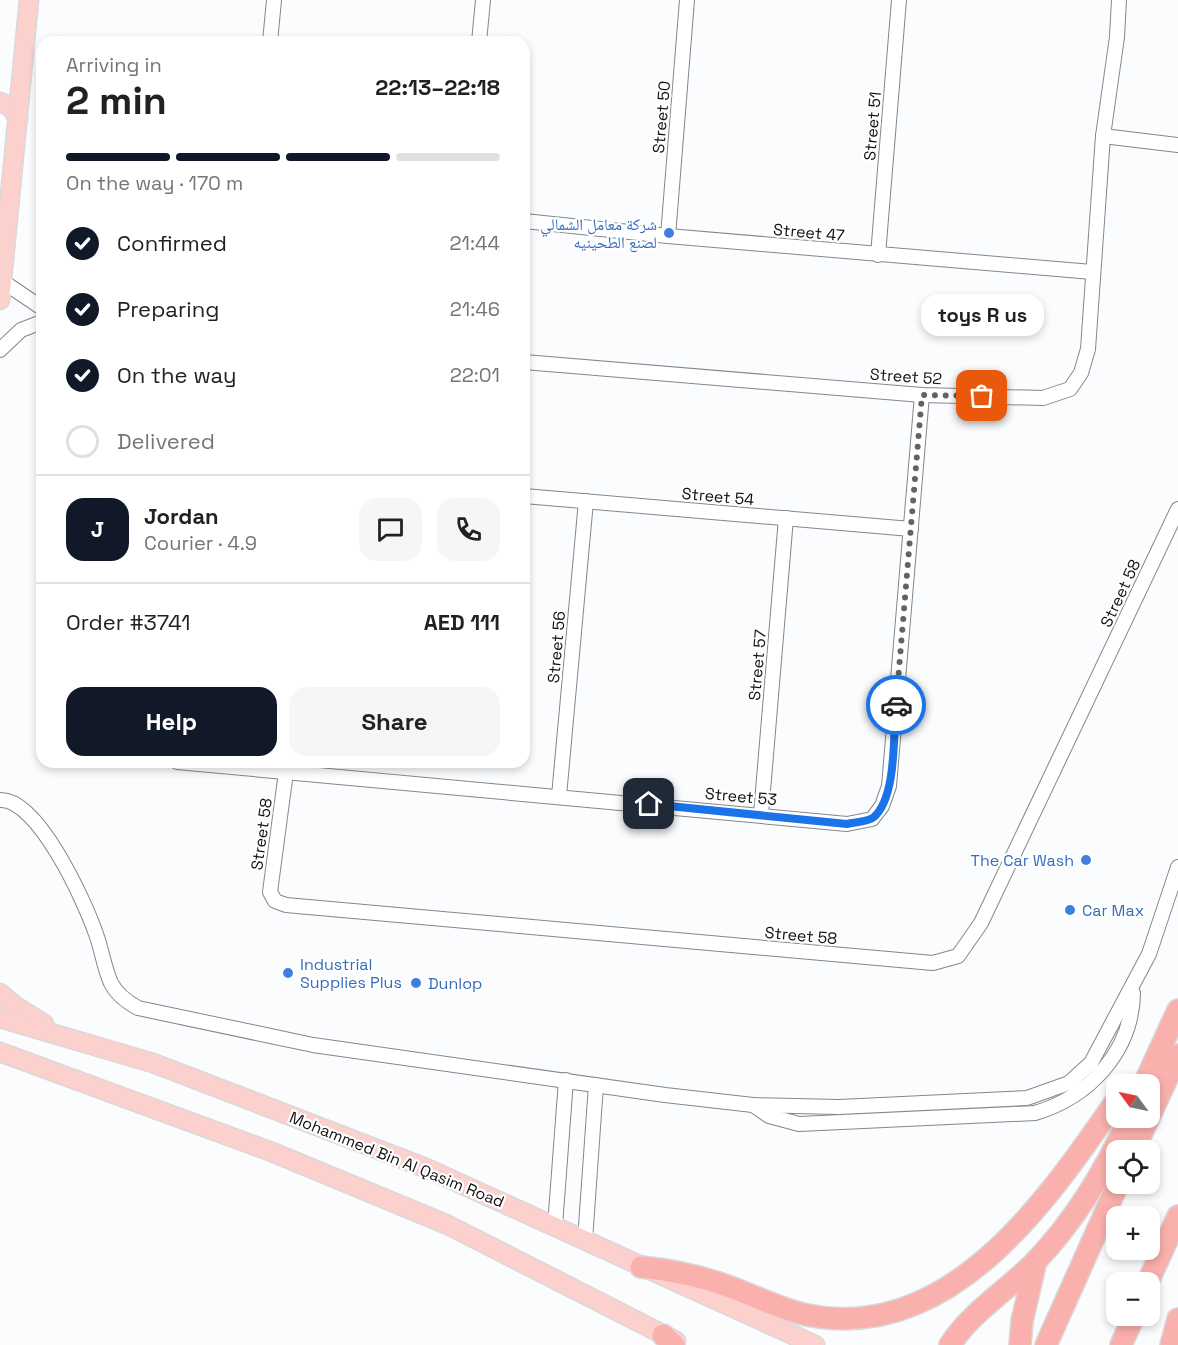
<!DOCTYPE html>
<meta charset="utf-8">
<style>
:root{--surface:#fff;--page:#f6f6f6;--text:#202124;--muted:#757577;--line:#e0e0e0;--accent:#111827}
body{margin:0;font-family:"Space Grotesk","Noto Naskh Arabic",sans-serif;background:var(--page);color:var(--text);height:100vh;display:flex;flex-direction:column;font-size:22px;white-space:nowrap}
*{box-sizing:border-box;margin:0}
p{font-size:20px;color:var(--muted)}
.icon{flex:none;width:33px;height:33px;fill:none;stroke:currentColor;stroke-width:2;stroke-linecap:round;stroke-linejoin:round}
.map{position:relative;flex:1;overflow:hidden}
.panel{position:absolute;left:36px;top:36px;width:494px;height:732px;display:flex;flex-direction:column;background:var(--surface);border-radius:18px;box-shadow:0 3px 9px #0003}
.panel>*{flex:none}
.needle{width:39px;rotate:303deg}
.buttons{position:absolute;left:1106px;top:1074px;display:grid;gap:12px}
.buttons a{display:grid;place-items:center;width:54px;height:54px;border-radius:12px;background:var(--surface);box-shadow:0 3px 9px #0003;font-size:30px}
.pin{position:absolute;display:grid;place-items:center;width:51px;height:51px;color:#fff;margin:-26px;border-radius:12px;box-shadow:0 3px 9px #0006}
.courier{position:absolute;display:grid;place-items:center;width:60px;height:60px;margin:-30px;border:4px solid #1a73e8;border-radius:50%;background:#fff;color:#222;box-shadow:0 2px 8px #0007}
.bubble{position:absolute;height:42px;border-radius:18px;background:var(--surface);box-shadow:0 3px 9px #0003;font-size:20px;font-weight:700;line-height:42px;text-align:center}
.head em{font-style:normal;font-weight:700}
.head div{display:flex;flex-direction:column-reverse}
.head{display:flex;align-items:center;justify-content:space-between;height:102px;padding:0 30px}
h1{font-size:39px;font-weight:700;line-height:45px}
.bar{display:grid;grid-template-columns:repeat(4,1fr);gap:9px 6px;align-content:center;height:72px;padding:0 30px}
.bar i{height:8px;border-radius:4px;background:var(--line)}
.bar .active{background:var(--accent)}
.bar p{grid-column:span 4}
.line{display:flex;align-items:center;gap:15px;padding:0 30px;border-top:2px solid var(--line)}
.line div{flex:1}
.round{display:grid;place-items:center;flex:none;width:63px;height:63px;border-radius:18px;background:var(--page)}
ol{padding:0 30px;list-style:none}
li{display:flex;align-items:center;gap:18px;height:66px}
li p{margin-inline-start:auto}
li .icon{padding:6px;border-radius:50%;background:var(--accent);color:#fff;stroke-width:4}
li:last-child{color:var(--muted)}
li i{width:33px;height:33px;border:3px solid var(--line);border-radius:50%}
.button{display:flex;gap:12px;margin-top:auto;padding:12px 30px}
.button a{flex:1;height:69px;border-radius:18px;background:var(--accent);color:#fff;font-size:24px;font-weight:700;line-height:69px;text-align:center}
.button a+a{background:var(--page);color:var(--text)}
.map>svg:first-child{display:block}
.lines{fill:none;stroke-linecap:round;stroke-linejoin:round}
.minor-casing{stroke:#83878c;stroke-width:16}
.major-casing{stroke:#d9d9d9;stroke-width:21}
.highway-casing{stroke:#d9d9d9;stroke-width:24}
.minor{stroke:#fff;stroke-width:14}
.major{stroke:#fcd0cd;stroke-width:18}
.highway{stroke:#fab0ac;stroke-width:21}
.done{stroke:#626365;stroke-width:6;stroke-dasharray:0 10.8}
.route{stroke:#1a73e8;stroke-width:8}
.shop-dot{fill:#3f7fe0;stroke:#fff;stroke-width:2}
.labels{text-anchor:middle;stroke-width:4.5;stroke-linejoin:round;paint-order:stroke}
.street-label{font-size:16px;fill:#101113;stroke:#fff}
.shop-label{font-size:16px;fill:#366cbe;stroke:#fff;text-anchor:start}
</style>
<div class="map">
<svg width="1178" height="1345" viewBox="0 0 1178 1345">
<rect width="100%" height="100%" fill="#fafcfe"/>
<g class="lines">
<defs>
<g id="minor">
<path d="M 270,42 L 274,0"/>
<path d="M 479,42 L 483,0"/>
<path d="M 1103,136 L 1178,145"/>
<path d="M 524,221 L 668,236 L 1092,272"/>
<path d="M 668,236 L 687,0"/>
<path d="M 878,255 L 899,0"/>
<path d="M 2,281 L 42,308"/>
<path d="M 0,350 L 21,330 L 42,322"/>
<path d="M 524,362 L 922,395 L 1043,398 L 1070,389 L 1081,373 L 1088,349 L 1103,136 L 1117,37 L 1119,0"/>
<path d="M 524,496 L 911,529"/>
<path d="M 177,762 L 847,824 L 872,819 L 882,806 L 889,786 L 922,395"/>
<path d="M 286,772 L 270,892 L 275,901 L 286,905 L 933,963 L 958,956 L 981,923 L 1178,509"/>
<path d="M 559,796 L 586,501"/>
<path d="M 0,800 C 38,798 85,902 96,934 C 102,950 104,968 111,983 C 117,995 127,1002 138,1008 L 313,1045 L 665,1095 L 753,1105 L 839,1107 L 1027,1098 L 1069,1083 L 1091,1063 L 1149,954 L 1178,867"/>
<path d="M 761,814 L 786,518"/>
<path d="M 753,1105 L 769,1116 L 799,1124 L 1035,1113 C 1089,1097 1132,1052 1133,993"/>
<path d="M 555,1226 L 566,1080"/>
<path d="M 585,1240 L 596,1085"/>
</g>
<g id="major">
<path d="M 0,102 L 11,107 L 18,119"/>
<path d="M 0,300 L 29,0"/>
<path d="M 0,993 L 14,1005 L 44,1024"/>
<path d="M 0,1018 L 153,1063 L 426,1168 L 815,1345"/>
<path d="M 0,1052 L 272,1152 L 448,1225 L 676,1341"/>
</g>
<g id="highway">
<path d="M 1144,1084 L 1178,1010"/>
<path d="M 1134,1150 L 1178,1055"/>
<path d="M 641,1267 C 672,1270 701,1276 730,1287 C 755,1296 780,1309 807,1315 C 949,1344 1046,1202 1116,1101"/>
<path d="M 1148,1282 L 1178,1216"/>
<path d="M 663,1335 L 674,1345"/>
<path d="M 950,1345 C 971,1312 1009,1289 1036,1261 C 1075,1220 1106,1169 1129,1118"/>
<path d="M 1020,1345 L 1022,1321 L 1036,1261"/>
<path d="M 1046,1345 L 1118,1184"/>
<path d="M 1121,1345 L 1134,1316"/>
<path d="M 1171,1345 L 1178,1319"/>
</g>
</defs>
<!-- minor casing -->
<use href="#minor" class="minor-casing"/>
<!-- major casing -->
<use href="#major" class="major-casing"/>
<!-- highway casing -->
<use href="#highway" class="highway-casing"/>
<!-- minor -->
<use href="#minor" class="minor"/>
<!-- major -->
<use href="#major" class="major"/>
<!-- highway -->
<use href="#highway" class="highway"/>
</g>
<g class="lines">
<!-- done -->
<path class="done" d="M 896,705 L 922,395 L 982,396"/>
<!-- route -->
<path class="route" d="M 649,804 L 847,824 C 855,822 868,822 874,817 C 897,796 893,735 896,705"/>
</g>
<!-- markers -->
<g class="shop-dot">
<circle cx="669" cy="233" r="6"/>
<circle cx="1086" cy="860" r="6"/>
<circle cx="1070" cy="910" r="6"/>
<circle cx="288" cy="973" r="6"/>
<circle cx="416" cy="983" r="6"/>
</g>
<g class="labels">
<!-- street labels -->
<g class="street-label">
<text transform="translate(661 117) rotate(-85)" y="6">Street 50</text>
<text transform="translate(872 126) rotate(-85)" y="6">Street 51</text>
<text transform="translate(809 232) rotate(5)" y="6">Street 47</text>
<text transform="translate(906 376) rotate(4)" y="6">Street 52</text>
<text transform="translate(718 496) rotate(5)" y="6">Street 54</text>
<text transform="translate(1120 593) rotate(-65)" y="6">Street 58</text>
<text transform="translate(556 647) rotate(-85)" y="6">Street 56</text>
<text transform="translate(757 665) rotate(-85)" y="6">Street 57</text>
<text transform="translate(741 796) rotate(5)" y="6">Street 53</text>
<text transform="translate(261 834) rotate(-82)" y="6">Street 58</text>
<text transform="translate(801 935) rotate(5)" y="6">Street 58</text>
<text transform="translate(397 1159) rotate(22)" y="6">Mohammed Bin Al Qasim Road</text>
</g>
<!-- shop labels -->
<g class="shop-label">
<text x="657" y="230" text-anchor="end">شركة معامل الشمالي<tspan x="657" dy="18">لصنع الطحينيه</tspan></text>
<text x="1074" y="866" text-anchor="end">The Car Wash</text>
<text x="1082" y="916">Car Max</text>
<text x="300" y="970">Industrial<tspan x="300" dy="18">Supplies Plus</tspan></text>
<text x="428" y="989">Dunlop</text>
</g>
</g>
</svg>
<div class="buttons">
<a><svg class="needle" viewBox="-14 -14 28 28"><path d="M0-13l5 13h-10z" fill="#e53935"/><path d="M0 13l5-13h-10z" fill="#757577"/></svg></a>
<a><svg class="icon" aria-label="locate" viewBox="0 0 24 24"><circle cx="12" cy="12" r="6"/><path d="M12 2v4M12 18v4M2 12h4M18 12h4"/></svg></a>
<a>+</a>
<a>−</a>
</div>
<div class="pin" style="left:982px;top:396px;background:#ea580c"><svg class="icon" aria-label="bag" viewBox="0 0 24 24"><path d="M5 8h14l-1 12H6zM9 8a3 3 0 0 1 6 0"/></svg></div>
<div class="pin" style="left:649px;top:804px;background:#1f2937"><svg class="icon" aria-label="home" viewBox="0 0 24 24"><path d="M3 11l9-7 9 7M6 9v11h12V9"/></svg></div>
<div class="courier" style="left:896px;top:705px"><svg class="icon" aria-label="car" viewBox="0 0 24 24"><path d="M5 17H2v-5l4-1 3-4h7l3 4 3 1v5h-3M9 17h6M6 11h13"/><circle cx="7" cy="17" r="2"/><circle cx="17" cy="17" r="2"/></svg></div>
<div class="bubble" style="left:921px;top:294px;width:123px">toys R us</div>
<section class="panel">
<div class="head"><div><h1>2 min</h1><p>Arriving in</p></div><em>22:13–22:18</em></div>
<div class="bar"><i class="active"></i><i class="active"></i><i class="active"></i><i></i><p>On the way · 170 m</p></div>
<ol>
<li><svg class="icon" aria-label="check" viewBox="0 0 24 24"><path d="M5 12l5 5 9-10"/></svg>Confirmed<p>21:44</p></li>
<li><svg class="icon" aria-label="check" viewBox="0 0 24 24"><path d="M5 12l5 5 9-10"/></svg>Preparing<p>21:46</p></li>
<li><svg class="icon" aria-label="check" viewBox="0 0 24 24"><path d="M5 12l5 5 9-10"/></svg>On the way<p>22:01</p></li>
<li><i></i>Delivered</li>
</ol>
<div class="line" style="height:108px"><b class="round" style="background:var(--accent);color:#fff">J</b><div><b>Jordan</b><p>Courier · 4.9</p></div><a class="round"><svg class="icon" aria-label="chat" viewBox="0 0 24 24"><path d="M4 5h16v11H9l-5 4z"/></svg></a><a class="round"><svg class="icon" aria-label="phone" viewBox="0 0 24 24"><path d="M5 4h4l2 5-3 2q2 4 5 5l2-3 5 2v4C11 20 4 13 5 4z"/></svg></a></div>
<div class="line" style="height:78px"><div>Order #3741</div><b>AED 111</b></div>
<div class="button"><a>Help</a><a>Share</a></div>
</section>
</div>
